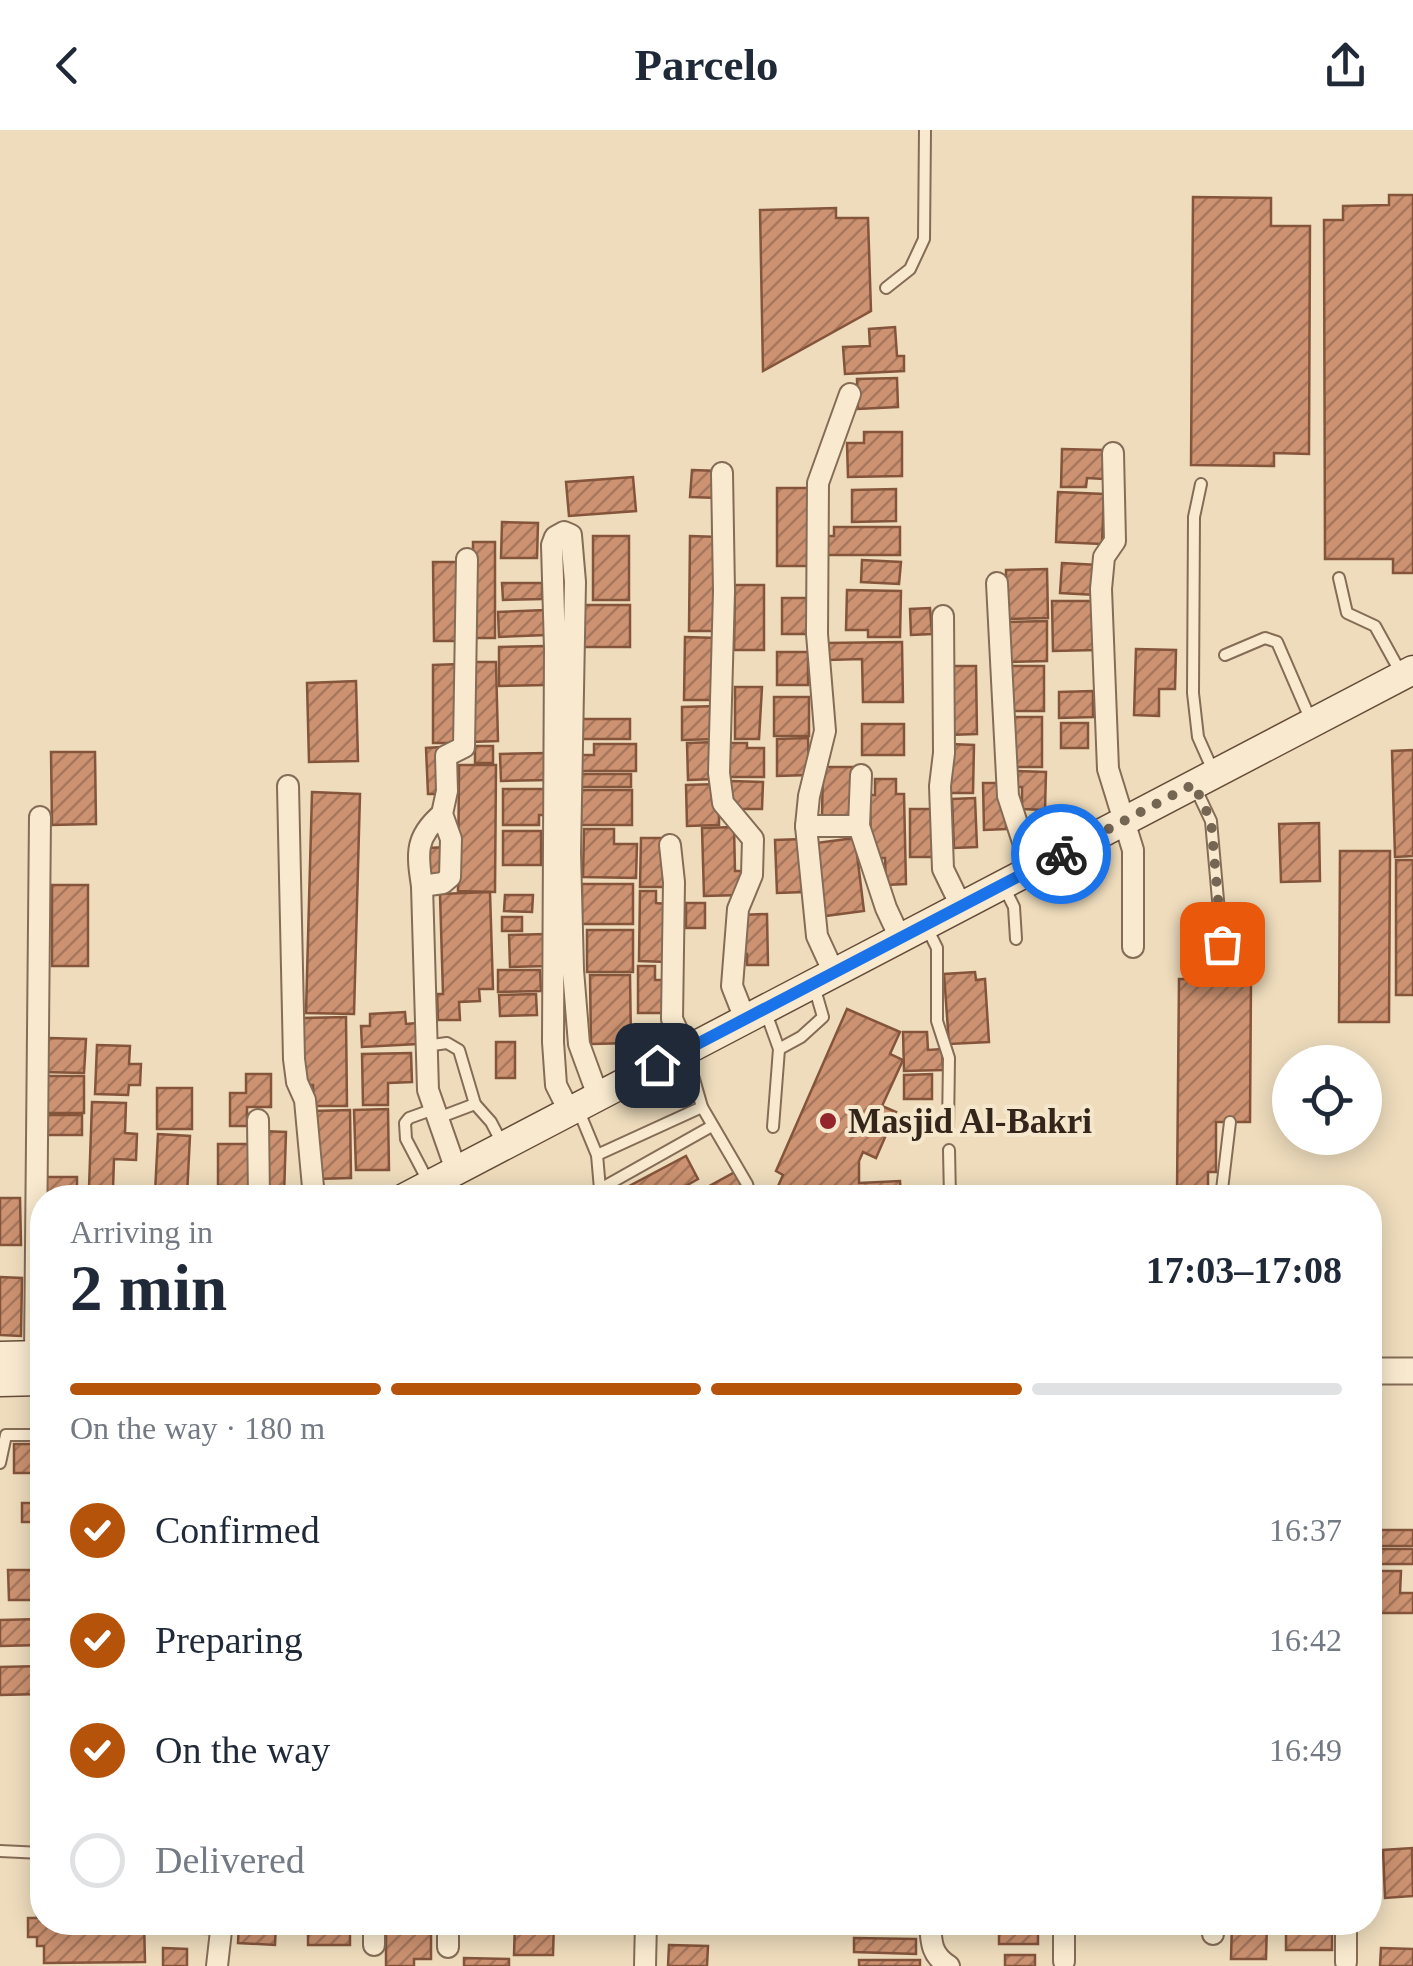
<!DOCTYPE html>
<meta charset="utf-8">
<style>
:root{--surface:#fff;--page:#f2f2f3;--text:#1f2937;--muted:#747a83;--line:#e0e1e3;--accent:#b45309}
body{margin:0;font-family:"Times New Roman",serif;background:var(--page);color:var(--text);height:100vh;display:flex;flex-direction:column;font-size:38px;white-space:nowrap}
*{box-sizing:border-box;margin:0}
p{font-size:32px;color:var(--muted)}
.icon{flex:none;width:55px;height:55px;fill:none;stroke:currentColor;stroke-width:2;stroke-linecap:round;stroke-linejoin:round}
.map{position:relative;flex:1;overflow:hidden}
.side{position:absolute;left:30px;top:1055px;width:1352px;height:750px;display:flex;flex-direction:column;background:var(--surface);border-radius:40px;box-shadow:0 5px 25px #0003}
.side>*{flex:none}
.fabs{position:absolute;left:1272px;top:915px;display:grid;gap:20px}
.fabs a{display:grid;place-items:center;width:110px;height:110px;border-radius:50%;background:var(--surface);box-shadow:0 5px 25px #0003;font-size:50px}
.pin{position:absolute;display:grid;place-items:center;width:85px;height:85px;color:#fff;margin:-42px;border-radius:20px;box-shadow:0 5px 15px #0006}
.courier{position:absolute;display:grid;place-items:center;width:100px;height:100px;margin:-50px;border:8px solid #1a73e8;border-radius:50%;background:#fff;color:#222;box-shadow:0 2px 12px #0007}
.head em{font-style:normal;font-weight:700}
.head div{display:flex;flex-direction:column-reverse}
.head{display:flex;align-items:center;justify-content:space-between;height:170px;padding:0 40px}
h1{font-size:65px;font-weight:700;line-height:75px}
.bar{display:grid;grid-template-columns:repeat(4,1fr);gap:15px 10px;align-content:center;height:120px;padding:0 40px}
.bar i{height:12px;border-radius:8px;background:var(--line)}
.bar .on{background:var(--accent)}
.bar p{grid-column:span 4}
ol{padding:0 40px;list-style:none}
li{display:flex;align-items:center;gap:30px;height:110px}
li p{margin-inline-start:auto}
li .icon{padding:10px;border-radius:50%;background:var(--accent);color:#fff;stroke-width:4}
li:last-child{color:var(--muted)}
li i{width:55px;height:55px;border:5px solid var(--line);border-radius:50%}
header{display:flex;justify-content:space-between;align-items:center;height:130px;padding:0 40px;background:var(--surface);font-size:45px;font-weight:700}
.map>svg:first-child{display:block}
.building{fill:url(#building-hatch);stroke:#84543b;stroke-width:2.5}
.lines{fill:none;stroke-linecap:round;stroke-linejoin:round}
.service-casing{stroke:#856c56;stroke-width:14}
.minor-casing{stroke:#856c56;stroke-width:24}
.tertiary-casing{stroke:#856c56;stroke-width:29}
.secondary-casing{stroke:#664d39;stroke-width:31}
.service{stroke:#f9eacf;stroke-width:10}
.minor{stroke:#f9eacf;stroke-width:20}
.tertiary{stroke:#f9eacf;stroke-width:25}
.secondary{stroke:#f9eacf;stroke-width:28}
.done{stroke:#756553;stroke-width:10;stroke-dasharray:0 18}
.route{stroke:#1a73e8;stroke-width:12}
.poi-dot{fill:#94252d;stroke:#f5e7cc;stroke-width:4}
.labels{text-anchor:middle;stroke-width:8;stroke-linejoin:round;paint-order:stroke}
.poi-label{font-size:35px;font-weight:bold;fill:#34251b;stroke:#f5e7cc;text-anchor:start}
</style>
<header><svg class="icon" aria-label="back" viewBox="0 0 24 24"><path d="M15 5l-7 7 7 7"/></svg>Parcelo<svg class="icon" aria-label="share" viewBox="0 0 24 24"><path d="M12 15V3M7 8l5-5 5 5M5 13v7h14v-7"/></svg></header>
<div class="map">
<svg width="1413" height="1836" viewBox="0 0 1413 1836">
<defs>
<pattern id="building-hatch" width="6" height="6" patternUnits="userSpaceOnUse" patternTransform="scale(2.5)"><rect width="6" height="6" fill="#cc9271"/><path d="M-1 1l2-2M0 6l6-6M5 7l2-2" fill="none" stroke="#a6775c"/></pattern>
</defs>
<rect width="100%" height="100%" fill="#eedcbc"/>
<!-- building -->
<g class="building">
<path d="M 1389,65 L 1413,65 L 1413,443 L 1393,443 L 1393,429 L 1325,429 L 1324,90 L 1343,90 L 1343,76 L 1389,75 Z"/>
<path d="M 1193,67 L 1271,68 L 1271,96 L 1310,96 L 1309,324 L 1274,323 L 1274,336 L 1191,335 Z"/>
<path d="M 836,78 L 836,88 L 868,88 L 871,181 L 763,241 L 760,80 Z"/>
<path d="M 895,197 L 897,226 L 904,226 L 904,241 L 845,244 L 843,217 L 870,216 L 869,199 Z"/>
<path d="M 897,248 L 898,277 L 858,279 L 857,249 Z"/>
<path d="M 864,302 L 902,302 L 902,346 L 848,347 L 847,313 L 864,313 Z"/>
<path d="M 1062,319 L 1103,320 L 1103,349 L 1087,348 L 1086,357 L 1061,357 Z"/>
<path d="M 692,340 L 720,341 L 718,368 L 690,367 Z"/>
<path d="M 633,347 L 636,381 L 569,386 L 566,352 Z"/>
<rect x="777" y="358" width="31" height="78"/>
<path d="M 896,359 L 896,391 L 852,392 L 852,360 Z"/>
<path d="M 1058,362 L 1104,364 L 1102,414 L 1056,412 Z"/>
<path d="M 502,392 L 538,393 L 537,428 L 501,428 Z"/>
<path d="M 834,397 L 900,397 L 900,425 L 826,425 L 826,406 L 834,406 Z"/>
<rect x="593" y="406" width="36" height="64"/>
<path d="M 690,406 L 719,407 L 719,501 L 689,501 Z"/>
<rect x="473" y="412" width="22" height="96"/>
<path d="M 862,430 L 901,432 L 899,454 L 861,452 Z"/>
<path d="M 433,432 L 459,432 L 460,511 L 434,511 Z"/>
<path d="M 1062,433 L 1098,435 L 1096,465 L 1060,463 Z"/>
<path d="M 1047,439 L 1048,488 L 1006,489 L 1006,440 Z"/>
<path d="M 502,453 L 542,453 L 542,469 L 503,470 Z"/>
<path d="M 735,455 L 764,455 L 764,520 L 734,520 Z"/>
<path d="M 847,460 L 901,461 L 900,507 L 868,507 L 868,500 L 846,500 Z"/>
<rect x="782" y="468" width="30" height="36"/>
<path d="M 1052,471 L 1095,471 L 1096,520 L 1053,521 Z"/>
<rect x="583" y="475" width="47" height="42"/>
<path d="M 930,478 L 932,504 L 911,505 L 910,479 Z"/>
<path d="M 545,480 L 546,505 L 499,507 L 498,482 Z"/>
<path d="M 1047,491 L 1047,531 L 1009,532 L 1008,492 Z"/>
<path d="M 685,507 L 718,508 L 717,570 L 684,570 Z"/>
<path d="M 902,512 L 903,572 L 863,572 L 862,529 L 827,530 L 826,513 Z"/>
<path d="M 545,516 L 546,555 L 499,556 L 499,517 Z"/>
<path d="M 1136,519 L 1176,520 L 1175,559 L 1159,559 L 1159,586 L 1134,585 Z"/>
<rect x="777" y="522" width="31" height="33"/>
<path d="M 467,532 L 496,532 L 498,611 L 470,612 Z"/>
<path d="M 459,534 L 460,613 L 433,613 L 433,535 Z"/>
<path d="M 947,536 L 976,536 L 977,604 L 948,605 Z"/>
<rect x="1009" y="536" width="35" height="45"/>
<path d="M 356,551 L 358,631 L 309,632 L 307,553 Z"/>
<path d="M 735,557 L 762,557 L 759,609 L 735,609 Z"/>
<path d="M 1093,561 L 1093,587 L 1059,588 L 1059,562 Z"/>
<rect x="774" y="567" width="35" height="39"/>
<path d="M 717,576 L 718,609 L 682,610 L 682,577 Z"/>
<rect x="1009" y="587" width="33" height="50"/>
<rect x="580" y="589" width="50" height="20"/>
<rect x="1061" y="593" width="27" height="25"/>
<rect x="862" y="594" width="42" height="31"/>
<path d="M 808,608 L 809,645 L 777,646 L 777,609 Z"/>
<path d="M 716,612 L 717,649 L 688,650 L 687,613 Z"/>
<path d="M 729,613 L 747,613 L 747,618 L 764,618 L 764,647 L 729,647 Z"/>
<path d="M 594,614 L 636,614 L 636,641 L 581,641 L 581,625 L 594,625 Z"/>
<path d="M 950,614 L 974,615 L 973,663 L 949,663 Z"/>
<rect x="475" y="616" width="18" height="17"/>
<path d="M 440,617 L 441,664 L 428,664 L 426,618 Z"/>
<path d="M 1413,620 L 1413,726 L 1395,727 L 1392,621 Z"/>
<path d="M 51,622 L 95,622 L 96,694 L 52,695 Z"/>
<path d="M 546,623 L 547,650 L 501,651 L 500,624 Z"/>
<path d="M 459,635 L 496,635 L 495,762 L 458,761 Z"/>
<path d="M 823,637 L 855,637 L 855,686 L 822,685 Z"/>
<path d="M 1016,641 L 1046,642 L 1045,680 L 1022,679 L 1022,657 L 1015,657 Z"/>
<rect x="581" y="644" width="50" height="13"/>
<path d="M 875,649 L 896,649 L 896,664 L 904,664 L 906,754 L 886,755 L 885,728 L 871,728 L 870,665 L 875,665 Z"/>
<path d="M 731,651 L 763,652 L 762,679 L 730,679 Z"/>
<path d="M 983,653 L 1005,653 L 1006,699 L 984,700 Z"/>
<path d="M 719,654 L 719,695 L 687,696 L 686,655 Z"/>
<path d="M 503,659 L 550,659 L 550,685 L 539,685 L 539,695 L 503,695 Z"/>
<rect x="581" y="660" width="51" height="35"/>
<path d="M 312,662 L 360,664 L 354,884 L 306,883 Z"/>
<path d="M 975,668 L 977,717 L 954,718 L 952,669 Z"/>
<rect x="910" y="679" width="27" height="48"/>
<path d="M 1319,693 L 1320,751 L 1281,752 L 1279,694 Z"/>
<path d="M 734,697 L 735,741 L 741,741 L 742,765 L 704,766 L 702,698 Z"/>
<path d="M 584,699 L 614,699 L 614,714 L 637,714 L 636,748 L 583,747 Z"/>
<rect x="503" y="701" width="38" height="34"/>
<path d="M 641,708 L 665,708 L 664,757 L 640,757 Z"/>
<path d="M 855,708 L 864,781 L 825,786 L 816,713 Z"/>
<path d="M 803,709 L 805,762 L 777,763 L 775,710 Z"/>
<path d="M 447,717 L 448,749 L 428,749 L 428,718 Z"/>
<path d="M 1340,721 L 1390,721 L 1389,892 L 1339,892 Z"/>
<rect x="1396" y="730" width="17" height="135"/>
<rect x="582" y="754" width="51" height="40"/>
<rect x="52" y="755" width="36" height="81"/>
<path d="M 640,761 L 656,761 L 656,773 L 667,774 L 667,832 L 639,831 Z"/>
<path d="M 490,762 L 493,859 L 479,859 L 480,871 L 459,872 L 460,890 L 438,890 L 437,864 L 443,864 L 440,764 Z"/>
<path d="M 505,765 L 533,765 L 532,782 L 504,781 Z"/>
<rect x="686" y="773" width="19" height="25"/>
<path d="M 767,784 L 768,835 L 747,835 L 747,824 L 741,824 L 740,785 Z"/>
<rect x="502" y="787" width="20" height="14"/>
<rect x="587" y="800" width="46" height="42"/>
<path d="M 546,804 L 547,836 L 510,837 L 509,805 Z"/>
<path d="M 638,836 L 655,836 L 655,850 L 666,850 L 666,883 L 638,883 Z"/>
<path d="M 498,840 L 540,840 L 541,861 L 498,862 Z"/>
<path d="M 975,842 L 976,850 L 985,849 L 989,912 L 949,914 L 944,844 Z"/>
<path d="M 590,845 L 630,845 L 631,913 L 591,914 Z"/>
<path d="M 1179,849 L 1251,849 L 1250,992 L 1216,992 L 1216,1042 L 1208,1042 L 1208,1063 L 1177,1063 Z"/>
<path d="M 536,864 L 537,885 L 500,886 L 499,865 Z"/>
<path d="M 847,879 L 900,902 L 890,924 L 903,930 L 882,976 L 896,982 L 876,1028 L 863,1022 L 859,1031 L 859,1053 L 900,1051 L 901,1068 L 784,1068 L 775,1063 L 783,1045 L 776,1041 Z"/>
<path d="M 405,882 L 406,894 L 416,893 L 417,914 L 362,917 L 361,896 L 370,896 L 370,884 Z"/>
<path d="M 346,887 L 347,976 L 314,976 L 313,955 L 304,955 L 303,888 Z"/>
<path d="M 903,902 L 927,902 L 928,920 L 942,919 L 943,940 L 904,941 Z"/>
<path d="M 49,908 L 86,909 L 84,943 L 43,942 L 44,916 L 48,916 Z"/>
<rect x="496" y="912" width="19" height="36"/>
<path d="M 97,915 L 130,916 L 129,934 L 141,934 L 140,955 L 129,955 L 128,965 L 95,964 Z"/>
<path d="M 411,923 L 412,952 L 388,953 L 388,975 L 363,975 L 362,924 Z"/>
<path d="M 246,944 L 271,944 L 271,977 L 247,977 L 247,996 L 230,996 L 230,963 L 246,963 Z"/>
<path d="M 932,944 L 932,969 L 904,969 L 904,945 Z"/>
<rect x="45" y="946" width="39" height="37"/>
<rect x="157" y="958" width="35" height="41"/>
<path d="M 92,972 L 126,973 L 125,1003 L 137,1004 L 136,1030 L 114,1029 L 113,1059 L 89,1058 Z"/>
<path d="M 388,979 L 389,1040 L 356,1040 L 354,980 Z"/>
<path d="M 350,980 L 351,1048 L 315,1049 L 313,981 Z"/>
<rect x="41" y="985" width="41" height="20"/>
<path d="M 261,1001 L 286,1002 L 284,1066 L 260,1065 Z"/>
<path d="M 158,1004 L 190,1006 L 187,1065 L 155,1063 Z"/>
<path d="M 218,1014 L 250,1014 L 250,1068 L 225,1068 L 225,1056 L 218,1056 Z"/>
<path d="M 686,1026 L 698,1049 L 684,1057 L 689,1067 L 735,1042 L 747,1064 L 739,1068 L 619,1068 L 616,1063 Z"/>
<path d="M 38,1047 L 77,1047 L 77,1068 L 42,1068 Z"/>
<path d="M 0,1068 L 20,1068 L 21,1115 L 0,1115 Z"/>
<path d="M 0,1147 L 22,1148 L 21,1206 L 0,1205 Z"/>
<rect x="14" y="1314" width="28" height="29"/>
<rect x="22" y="1373" width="20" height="19"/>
<rect x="1370" y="1400" width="43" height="16"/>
<rect x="1370" y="1419" width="43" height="15"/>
<path d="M 8,1440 L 42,1440 L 42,1470 L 9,1470 Z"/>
<path d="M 1370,1441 L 1401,1441 L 1400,1463 L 1413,1463 L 1413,1483 L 1370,1483 Z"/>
<path d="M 42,1489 L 42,1515 L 0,1516 L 0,1490 Z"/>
<path d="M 42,1536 L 42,1564 L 0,1565 L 0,1537 Z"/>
<path d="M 1412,1718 L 1413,1766 L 1385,1768 L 1383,1720 Z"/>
<path d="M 37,1780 L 42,1780 L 42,1792 L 144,1792 L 145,1832 L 44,1833 L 44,1816 L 37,1816 L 37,1807 L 28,1807 L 28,1788 L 37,1788 Z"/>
<path d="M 164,1792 L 211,1792 L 211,1804 L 164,1803 Z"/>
<path d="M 239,1792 L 276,1793 L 275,1815 L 238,1813 Z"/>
<path d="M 308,1792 L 344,1792 L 344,1802 L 350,1802 L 350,1815 L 308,1815 Z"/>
<path d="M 386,1792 L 431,1792 L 431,1829 L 414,1829 L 414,1836 L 386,1836 Z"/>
<path d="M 515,1792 L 554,1792 L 553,1825 L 514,1825 Z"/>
<rect x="858" y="1792" width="61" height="11"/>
<rect x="999" y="1792" width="39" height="22"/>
<path d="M 1232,1792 L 1267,1792 L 1266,1829 L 1231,1829 Z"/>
<rect x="1286" y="1794" width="46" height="26"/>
<path d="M 854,1808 L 916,1809 L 916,1824 L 854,1822 Z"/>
<path d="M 669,1815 L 708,1816 L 707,1836 L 668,1836 Z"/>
<path d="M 163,1818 L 187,1819 L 187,1836 L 163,1836 Z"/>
<path d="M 1381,1818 L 1413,1819 L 1413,1836 L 1380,1836 Z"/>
<rect x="1005" y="1825" width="30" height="11"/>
<path d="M 464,1828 L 509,1829 L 509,1836 L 464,1836 Z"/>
<rect x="859" y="1830" width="61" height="6"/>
</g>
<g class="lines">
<defs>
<g id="service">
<path d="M 886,158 L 910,139 L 924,109 L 925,0"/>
<path d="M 1201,354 L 1194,387 L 1193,563 L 1198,607 L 1214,643"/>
<path d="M 1339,448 L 1347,483 L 1375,496 L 1402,545"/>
<path d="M 1225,525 L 1265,508 L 1277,512 L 1312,593"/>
<path d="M 1194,655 L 1211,691 L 1225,849"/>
<path d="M 1003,755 L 1014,777 L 1016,809"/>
<path d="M 926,796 L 937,818 L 937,891 L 949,928 L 948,999"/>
<path d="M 765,880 L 779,919 L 773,997"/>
<path d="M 425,916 L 447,913 L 459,920 L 475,974 L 438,988"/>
<path d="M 779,919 L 801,907 L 823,887 L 814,856"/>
<path d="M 686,921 L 702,977 L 747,1054 L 751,1068"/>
<path d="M 475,974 L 491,992 L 503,1015"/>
<path d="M 578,979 L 597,1025 L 600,1059 L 605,1068"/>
<path d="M 949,1020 L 950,1068"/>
<path d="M 597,1025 L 702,977"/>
<path d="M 429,1053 L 406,1009 L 405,993 L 409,988 L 434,979"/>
<path d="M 600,1059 L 712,996"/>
<path d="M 1221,1068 L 1230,992"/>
<path d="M 0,1333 L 6,1305 L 42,1305"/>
<path d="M 0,1721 L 42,1723"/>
</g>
<g id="minor">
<path d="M 1113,323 L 1115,411 L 1104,427 L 1101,459 L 1108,639 L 1133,720 L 1133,817"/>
<path d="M 722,343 L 724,461 L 719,643 L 723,673 L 753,709 L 752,745 L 738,779 L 732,856 L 745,889"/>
<path d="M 997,453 L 1008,666 L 1023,712 L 1036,737"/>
<path d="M 943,486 L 944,623 L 940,656 L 943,739 L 961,776"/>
<path d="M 861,645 L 859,696 L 886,778 L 900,808"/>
<path d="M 288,656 L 294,929 L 297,952 L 305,970 L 314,1068"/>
<path d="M 806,696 L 859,696"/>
<path d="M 670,715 L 674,752 L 672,889 L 686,920"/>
<path d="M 422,756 C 417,723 415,707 442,684"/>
<path d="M 834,843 L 817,806 L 806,696 L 809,666 L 825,601 L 817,504 L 818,353 L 850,264"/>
<path d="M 569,981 L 556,955 L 553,912 L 555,519 L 552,415 L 555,407 L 564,402 L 571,405 L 575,452 L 570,723 L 573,840 L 579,914 L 598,966"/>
<path d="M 258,990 L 259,1068"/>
<path d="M 456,1040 L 428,960 L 422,756 L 443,753 L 450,747 L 451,709 L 442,684 L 447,661 L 446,626 L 464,617 L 467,429"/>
<path d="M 26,1227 L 35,1226 L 40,687"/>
<path d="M 448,1792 L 448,1817"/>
<path d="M 930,1792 C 931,1812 931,1825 949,1836"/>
<path d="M 1064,1792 L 1064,1831"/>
<path d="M 1213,1804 L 1213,1792"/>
<path d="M 374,1815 L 374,1792"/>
<path d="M 1346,1832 L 1346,1792"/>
<path d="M 217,1836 L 222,1792"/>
<path d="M 645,1836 L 646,1792"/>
</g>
<path id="tertiary" d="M 1370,1241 L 1413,1241"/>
<g id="secondary">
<path d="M 404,1068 L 1413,540"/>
<path d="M 0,1226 L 42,1225"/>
<path d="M 0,1252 L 42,1251"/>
</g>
</defs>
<!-- service casing -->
<use href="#service" class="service-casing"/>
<!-- minor casing -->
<use href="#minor" class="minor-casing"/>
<!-- tertiary casing -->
<use href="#tertiary" class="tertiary-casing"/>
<!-- secondary casing -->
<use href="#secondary" class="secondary-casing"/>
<!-- service -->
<use href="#service" class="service"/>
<!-- minor -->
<use href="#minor" class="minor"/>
<!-- tertiary -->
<use href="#tertiary" class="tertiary"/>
<!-- secondary -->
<use href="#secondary" class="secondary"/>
</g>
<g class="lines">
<!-- done -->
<path class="done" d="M 1061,724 L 1194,654 L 1211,691 L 1222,814"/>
<!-- route -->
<path class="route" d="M 657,935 L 1061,724"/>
</g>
<!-- markers -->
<circle class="poi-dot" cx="828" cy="991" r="10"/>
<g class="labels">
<!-- poi labels -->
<g class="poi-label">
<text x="848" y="1003">Masjid Al-Bakri</text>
</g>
</g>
</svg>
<div class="fabs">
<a><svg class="icon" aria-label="locate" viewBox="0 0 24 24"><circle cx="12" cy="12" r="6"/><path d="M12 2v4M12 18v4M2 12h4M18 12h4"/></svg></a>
</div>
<div class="pin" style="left:1222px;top:814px;background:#ea580c"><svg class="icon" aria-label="bag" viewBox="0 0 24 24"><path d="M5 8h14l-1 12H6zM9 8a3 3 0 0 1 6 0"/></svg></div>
<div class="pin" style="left:657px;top:935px;background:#1f2937"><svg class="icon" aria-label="home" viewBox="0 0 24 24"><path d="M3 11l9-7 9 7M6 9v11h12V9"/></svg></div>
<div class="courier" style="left:1061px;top:724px"><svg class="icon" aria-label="bike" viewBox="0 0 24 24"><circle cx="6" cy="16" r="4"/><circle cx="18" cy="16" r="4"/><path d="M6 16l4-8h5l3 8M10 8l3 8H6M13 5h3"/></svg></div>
<section class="side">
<div class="head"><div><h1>2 min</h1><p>Arriving in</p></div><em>17:03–17:08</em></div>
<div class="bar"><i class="on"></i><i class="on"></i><i class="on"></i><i></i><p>On the way · 180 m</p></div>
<ol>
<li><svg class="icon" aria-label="check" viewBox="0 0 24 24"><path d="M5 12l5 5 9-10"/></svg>Confirmed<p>16:37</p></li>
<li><svg class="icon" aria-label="check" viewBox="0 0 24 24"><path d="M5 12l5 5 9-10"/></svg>Preparing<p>16:42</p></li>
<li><svg class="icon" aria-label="check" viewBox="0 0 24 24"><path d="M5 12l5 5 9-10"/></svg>On the way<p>16:49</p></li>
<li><i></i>Delivered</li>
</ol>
</section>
</div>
